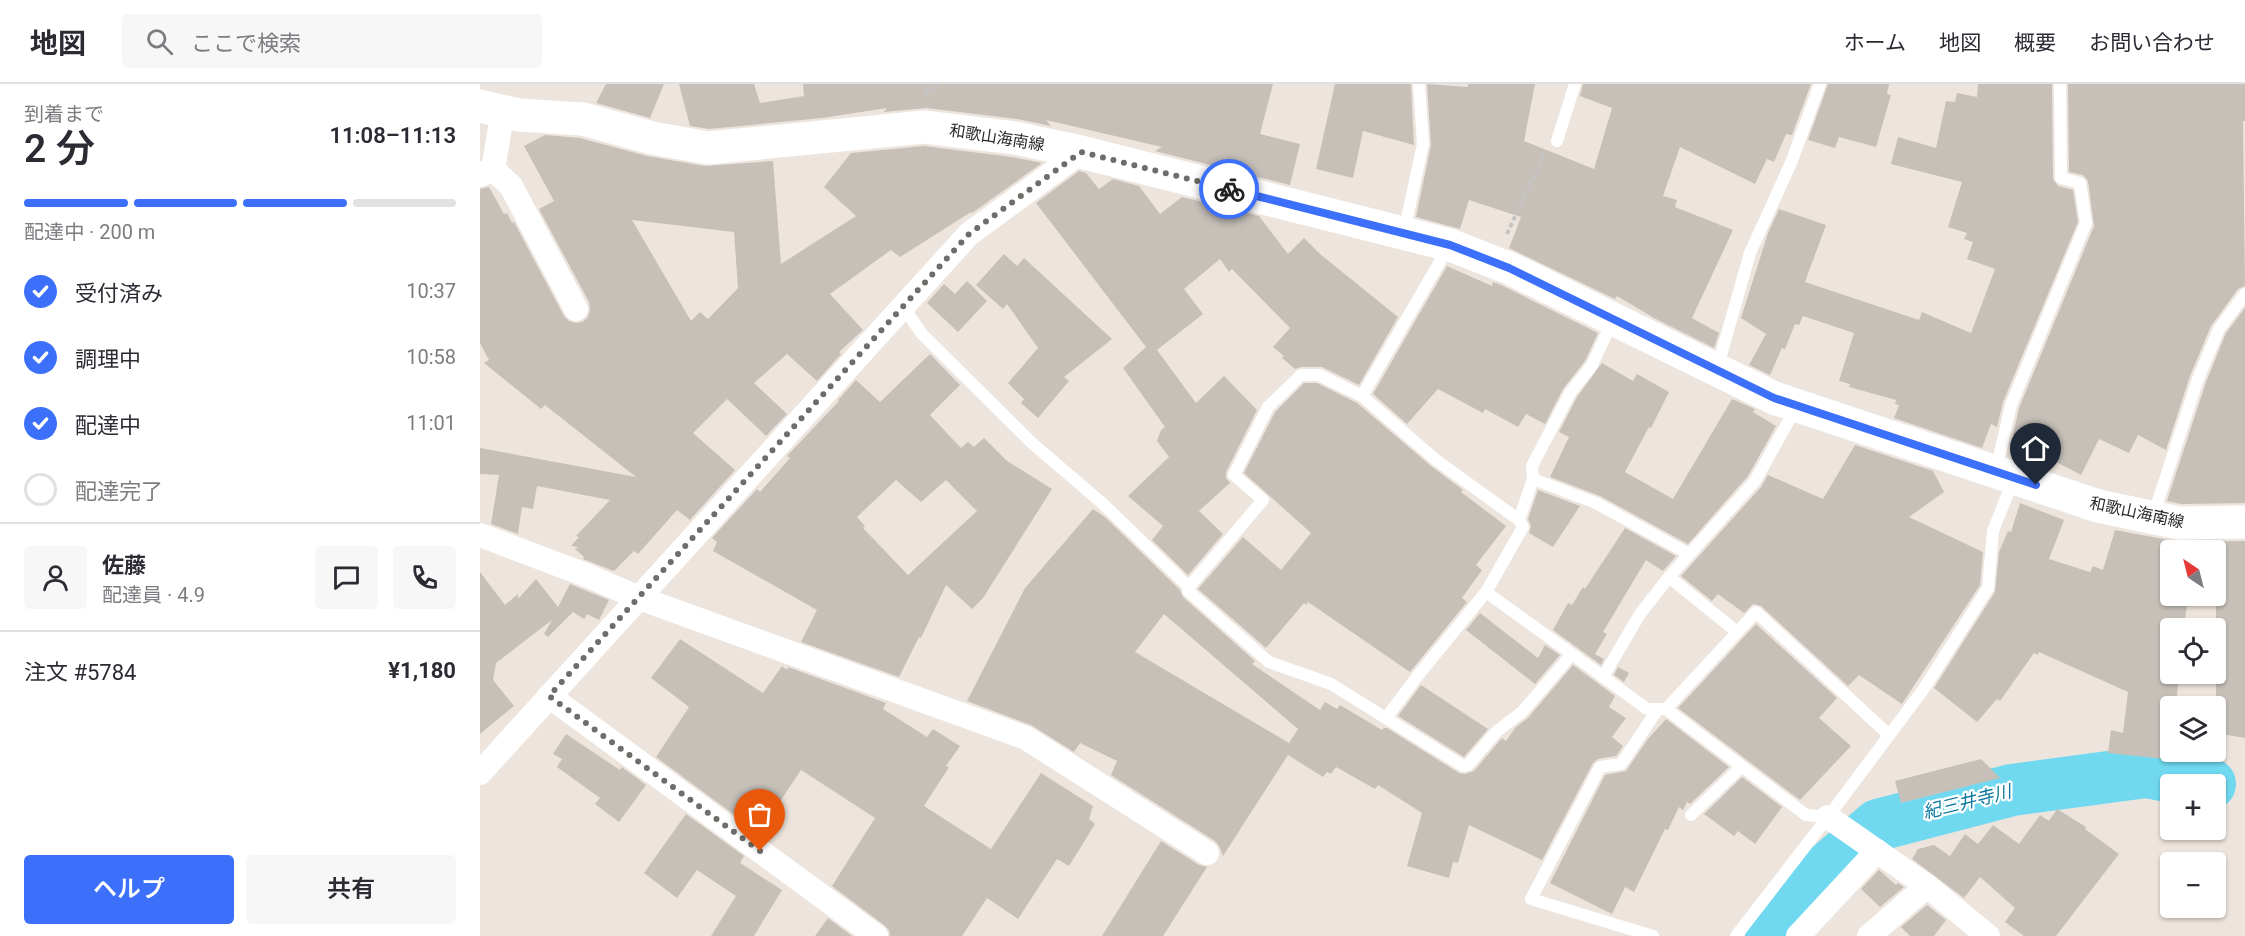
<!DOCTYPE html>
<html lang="ja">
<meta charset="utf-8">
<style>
:root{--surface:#fff;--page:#f7f7f7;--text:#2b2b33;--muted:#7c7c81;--line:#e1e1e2;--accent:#3c70fb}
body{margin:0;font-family:Roboto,"Noto Sans JP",sans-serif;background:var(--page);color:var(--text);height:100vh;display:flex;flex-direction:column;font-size:22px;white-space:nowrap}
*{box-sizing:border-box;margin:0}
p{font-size:20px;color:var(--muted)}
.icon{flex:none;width:33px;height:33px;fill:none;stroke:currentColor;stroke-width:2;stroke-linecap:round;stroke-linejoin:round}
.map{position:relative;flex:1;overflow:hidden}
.details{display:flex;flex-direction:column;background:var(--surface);width:480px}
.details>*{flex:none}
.needle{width:39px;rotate:325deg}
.fabs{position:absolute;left:1680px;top:456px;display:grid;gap:12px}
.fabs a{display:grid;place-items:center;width:66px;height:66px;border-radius:6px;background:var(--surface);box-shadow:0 2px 4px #0004;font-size:30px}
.pin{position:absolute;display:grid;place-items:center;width:51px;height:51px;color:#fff;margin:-62px -26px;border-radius:50% 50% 50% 0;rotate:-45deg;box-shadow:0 0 6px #0007}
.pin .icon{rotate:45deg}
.courier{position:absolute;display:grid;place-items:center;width:60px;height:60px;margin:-30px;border:4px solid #3c70fb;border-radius:50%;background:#fff;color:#222;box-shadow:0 2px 8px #0007}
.overview em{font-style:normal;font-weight:600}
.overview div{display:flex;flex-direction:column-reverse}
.overview{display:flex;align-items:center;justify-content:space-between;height:102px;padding:0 24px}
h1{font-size:39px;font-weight:600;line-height:45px}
.bar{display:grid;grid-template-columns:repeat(4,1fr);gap:9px 6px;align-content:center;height:72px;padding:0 24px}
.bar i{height:8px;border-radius:4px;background:var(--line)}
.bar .current{background:var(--accent)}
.bar p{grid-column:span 4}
.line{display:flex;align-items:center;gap:15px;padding:0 24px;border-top:2px solid var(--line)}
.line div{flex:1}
.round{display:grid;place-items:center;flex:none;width:63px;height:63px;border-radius:6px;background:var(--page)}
ol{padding:0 24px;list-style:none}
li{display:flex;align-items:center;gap:18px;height:66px}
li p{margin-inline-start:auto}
li .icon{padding:6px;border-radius:50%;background:var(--accent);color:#fff;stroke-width:4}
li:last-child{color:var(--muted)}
li i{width:33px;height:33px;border:3px solid var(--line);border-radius:50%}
.cta{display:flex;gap:12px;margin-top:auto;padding:12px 24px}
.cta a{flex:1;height:69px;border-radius:6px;background:var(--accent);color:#fff;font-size:24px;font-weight:600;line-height:69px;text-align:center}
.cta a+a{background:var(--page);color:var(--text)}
header{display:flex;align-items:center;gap:36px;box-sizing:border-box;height:84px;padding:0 30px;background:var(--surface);border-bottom:2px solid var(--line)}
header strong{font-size:28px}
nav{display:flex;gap:33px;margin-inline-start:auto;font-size:21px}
.search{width:420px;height:54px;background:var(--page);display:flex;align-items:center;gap:15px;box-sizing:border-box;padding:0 21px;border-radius:6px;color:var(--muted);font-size:22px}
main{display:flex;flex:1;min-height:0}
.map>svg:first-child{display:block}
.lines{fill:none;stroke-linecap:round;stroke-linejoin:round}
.river{stroke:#70d9f0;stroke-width:52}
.building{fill:#c6c0b9;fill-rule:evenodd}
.path{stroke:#c4c4c4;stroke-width:4;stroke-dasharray:4.5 3;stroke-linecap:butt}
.lane{stroke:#fff;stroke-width:12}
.street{stroke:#fff;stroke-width:24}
.secondary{stroke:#fff;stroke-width:33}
.done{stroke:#6f6c69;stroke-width:6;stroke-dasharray:0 10.8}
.route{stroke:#3c70fb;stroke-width:8}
.labels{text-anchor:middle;stroke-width:4.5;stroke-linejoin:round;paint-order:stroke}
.street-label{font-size:16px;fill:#2b2b2b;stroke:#fff}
.water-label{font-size:18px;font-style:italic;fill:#0c789e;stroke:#fff}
</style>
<header>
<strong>地図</strong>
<div class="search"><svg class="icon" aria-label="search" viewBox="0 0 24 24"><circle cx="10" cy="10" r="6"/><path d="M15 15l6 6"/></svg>ここで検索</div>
<nav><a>ホーム</a><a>地図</a><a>概要</a><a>お問い合わせ</a></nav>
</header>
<main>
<section class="details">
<div class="overview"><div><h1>2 分</h1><p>到着まで</p></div><em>11:08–11:13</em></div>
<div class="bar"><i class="current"></i><i class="current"></i><i class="current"></i><i></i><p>配達中 · 200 m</p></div>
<ol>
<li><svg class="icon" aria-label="check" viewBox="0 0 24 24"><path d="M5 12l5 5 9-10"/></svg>受付済み<p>10:37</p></li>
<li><svg class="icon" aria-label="check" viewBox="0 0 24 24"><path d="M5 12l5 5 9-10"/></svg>調理中<p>10:58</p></li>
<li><svg class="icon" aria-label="check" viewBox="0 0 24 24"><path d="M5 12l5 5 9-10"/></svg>配達中<p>11:01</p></li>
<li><i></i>配達完了</li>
</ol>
<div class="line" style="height:108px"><a class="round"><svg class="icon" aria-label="person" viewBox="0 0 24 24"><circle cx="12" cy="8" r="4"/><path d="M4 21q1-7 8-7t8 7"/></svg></a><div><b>佐藤</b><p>配達員 · 4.9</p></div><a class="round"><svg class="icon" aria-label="chat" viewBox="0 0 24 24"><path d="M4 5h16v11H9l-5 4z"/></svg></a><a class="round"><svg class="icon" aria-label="phone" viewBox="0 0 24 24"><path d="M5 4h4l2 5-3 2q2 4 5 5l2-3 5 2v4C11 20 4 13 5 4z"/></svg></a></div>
<div class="line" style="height:78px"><div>注文 #5784</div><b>¥1,180</b></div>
<div class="cta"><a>ヘルプ</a><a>共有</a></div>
</section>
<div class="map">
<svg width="1765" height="852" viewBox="0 0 1765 852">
<rect width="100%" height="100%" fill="#ede5dd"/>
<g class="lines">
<!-- river -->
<path class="river" d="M 1291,852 L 1348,784 L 1398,741 L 1532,706 L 1666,688 L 1730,700"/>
</g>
<!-- building -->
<g class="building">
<path d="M 126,0 L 184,0 L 170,34 L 116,19 Z"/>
<path d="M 199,0 L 274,0 L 280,19 L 324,12 L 323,0 L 793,0 L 780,50 L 820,60 L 810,101 L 675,67 L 682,63 L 566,36 L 571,42 L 537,35 L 446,24 L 404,28 L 407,24 L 342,34 L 229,45 L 210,42 Z"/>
<path d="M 855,0 L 931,0 L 934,61 L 883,47 L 873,94 L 836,85 Z"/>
<path d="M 947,0 L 988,3 L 988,0 L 1055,0 L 1044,57 L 1114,85 L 1132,24 L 1100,12 L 1103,0 L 1331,0 L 1312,51 L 1306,50 L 1294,78 L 1287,75 L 1275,100 L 1200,63 L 1183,112 L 1197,116 L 1195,123 L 1253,146 L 1212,234 L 1239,249 L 1234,264 L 1174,234 L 1137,212 L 1135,215 L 1029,164 L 1041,133 L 989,116 L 980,145 L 936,133 L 951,61 Z"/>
<path d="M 1348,0 L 1409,0 L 1407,10 L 1411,11 L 1396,63 L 1359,53 L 1355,64 L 1328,56 Z"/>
<path d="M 1498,0 L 1572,0 L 1573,95 L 1578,102 L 1593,106 L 1598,138 L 1523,318 L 1517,343 L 1511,340 L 1502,364 L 1414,334 L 1419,321 L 1415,320 L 1416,316 L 1369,303 L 1370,300 L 1359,297 L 1374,249 L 1323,232 L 1319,241 L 1315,240 L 1305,265 L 1302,264 L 1290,291 L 1269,281 L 1286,250 L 1261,234 L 1288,149 L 1299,125 L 1346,141 L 1325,198 L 1439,236 L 1442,228 L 1491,249 L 1515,185 L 1487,175 L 1493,158 L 1484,155 L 1487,149 L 1468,143 L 1482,98 L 1411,80 L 1418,53 L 1456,64 L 1466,17 L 1475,18 L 1477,9 L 1497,13 Z"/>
<path d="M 1588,0 L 1765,0 L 1765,37 L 1763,37 L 1765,202 L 1758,205 L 1731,242 L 1710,292 L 1686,366 L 1658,351 L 1649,369 L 1619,355 L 1601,391 L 1565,372 L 1566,368 L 1533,351 L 1539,324 L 1614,142 L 1608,97 L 1603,91 L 1589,88 Z"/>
<path d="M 65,51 L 100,54 L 167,72 L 225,82 L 293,77 L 301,180 L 376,132 L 344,103 L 371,69 L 444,62 L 532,73 L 562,79 L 492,129 L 491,128 L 420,173 L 411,166 L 350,210 L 383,246 L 359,268 L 361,270 L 337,297 L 307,270 L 274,299 L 307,330 L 286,352 L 247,315 L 213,349 L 255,386 L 210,436 L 197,426 L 158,470 L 154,467 L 134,487 L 103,475 L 104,473 L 95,465 L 98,463 L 91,462 L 99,453 L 96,452 L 130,416 L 57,402 L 53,425 L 42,423 L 38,450 L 11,440 L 19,391 L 0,390 L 0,364 L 156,393 L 65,321 L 61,325 L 4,279 L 9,276 L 0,259 L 0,105 L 9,103 L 24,130 L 27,129 L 32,139 L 34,138 L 84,232 L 89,237 L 96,239 L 102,238 L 108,233 L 110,226 L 109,218 L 59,125 L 74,117 L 44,62 ZM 152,136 L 254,148 L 258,204 L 228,235 L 220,228 L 211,237 Z"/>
<path d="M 599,87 L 606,89 L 619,105 L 633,95 L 659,102 L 680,130 L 702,113 L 779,132 L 808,170 L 824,154 L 840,170 L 918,233 L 879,301 L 842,283 L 821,283 L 815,285 L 802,274 L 804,272 L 793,263 L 810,244 L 752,185 L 749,188 L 740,175 L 704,205 L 723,230 L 677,266 L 716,319 L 744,292 L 777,326 L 746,388 L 746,394 L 750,399 L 719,427 L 743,450 L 708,491 L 672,456 L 683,442 L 648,412 L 689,373 L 677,357 L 681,346 L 685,343 L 643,284 L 666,263 L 556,119 Z"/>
<path d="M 524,170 L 537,182 L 544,174 L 632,255 L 584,293 L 589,297 L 558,334 L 541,319 L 544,315 L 528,299 L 558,264 L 527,220 L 523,225 L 496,201 Z"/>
<path d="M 967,182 L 1012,202 L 1013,198 L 1021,201 L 1118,249 L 1105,277 L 1083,305 L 1065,340 L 1046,330 L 1038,343 L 1005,325 L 1003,329 L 958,305 L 927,340 L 893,310 Z"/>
<path d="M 487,197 L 507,217 L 478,248 L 447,219 L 464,200 L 475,210 Z"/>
<path d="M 1765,224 L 1765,419 L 1701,420 L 1687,417 L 1726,298 L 1746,249 Z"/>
<path d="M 450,270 L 480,301 L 450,331 L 481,364 L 488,358 L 494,363 L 504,354 L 527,377 L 572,405 L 503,514 L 492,525 L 466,501 L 441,554 L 439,553 L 419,593 L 321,558 L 337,526 L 233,467 L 237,458 L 232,454 L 277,405 L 280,408 L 310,374 L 307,372 L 359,317 L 358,316 L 376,296 L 400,318 ZM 416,396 L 441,418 L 466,396 L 497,427 L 428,491 L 383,444 L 385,442 L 377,433 Z"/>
<path d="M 1122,279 L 1153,297 L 1157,290 L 1189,308 L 1171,344 L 1169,343 L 1145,388 L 1193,415 L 1252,315 L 1275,325 L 1273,328 L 1296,342 L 1268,392 L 1208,460 L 1120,412 L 1070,393 L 1089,353 L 1079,348 L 1097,313 Z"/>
<path d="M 824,299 L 837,299 L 877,319 L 951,382 L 983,406 L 981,408 L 1026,442 L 996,481 L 1002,486 L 982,514 L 987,518 L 930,588 L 828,518 L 826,521 L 824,519 L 786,564 L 718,505 L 763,453 L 801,486 L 831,449 L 764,389 L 795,328 Z"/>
<path d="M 1375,361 L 1453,387 L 1464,408 L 1429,433 L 1503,468 L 1500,501 L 1422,620 L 1379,591 L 1368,602 L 1281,522 L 1273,520 L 1264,529 L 1238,510 L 1232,517 L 1201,492 L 1281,403 L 1288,391 L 1343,415 Z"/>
<path d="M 1058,406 L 1100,422 L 1073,463 L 1049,449 L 1051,442 L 1048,435 Z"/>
<path d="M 1540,419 L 1584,436 L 1569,475 L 1610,488 L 1613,482 L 1623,486 L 1635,446 L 1699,458 L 1765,457 L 1765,654 L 1736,649 L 1736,466 L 1690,466 L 1690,512 L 1708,512 L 1704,544 L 1690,544 L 1690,590 L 1699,590 L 1696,622 L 1690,622 L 1690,668 L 1695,668 L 1694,676 L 1628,669 L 1631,646 L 1643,649 L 1648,608 L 1559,568 L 1558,571 L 1554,569 L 1520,617 L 1517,615 L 1497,638 L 1454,604 L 1515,508 L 1519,468 L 1528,447 L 1531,448 Z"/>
<path d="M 613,425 L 626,434 L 700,506 L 703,513 L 775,577 L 772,580 L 840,626 L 845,618 L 857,625 L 860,621 L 902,646 L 904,644 L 907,644 L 979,689 L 985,690 L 994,687 L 1022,654 L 1026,657 L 1036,643 L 1048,634 L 1093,581 L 1135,612 L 1129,623 L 1146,634 L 1132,653 L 1143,662 L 1136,672 L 1118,675 L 1113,679 L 1062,776 L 989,741 L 978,779 L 973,778 L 969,794 L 927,782 L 942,729 L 898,701 L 895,705 L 856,683 L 851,690 L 847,688 L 843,693 L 808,671 L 743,772 L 739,762 L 735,757 L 631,691 L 637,677 L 600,659 L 594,668 L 551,641 L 487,617 L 545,504 ZM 684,530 L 818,645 L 809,659 L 655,568 Z"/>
<path d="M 1145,444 L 1196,472 L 1183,487 L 1166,476 L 1123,548 L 1127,550 L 1115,570 L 1124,575 L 1121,581 L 1073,546 L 1088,519 L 1092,521 L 1103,503 L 1105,505 Z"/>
<path d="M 0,488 L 25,521 L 38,510 L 38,515 L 56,495 L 78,523 L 90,500 L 129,516 L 119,536 L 107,530 L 104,535 L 93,528 L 68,553 L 64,550 L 72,536 L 16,579 L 13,596 L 34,622 L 0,650 Z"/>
<path d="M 1000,529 L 1058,574 L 1065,561 L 1080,571 L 1055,600 L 986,546 Z"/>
<path d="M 1276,540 L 1357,614 L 1339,634 L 1371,662 L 1320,716 L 1198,624 Z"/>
<path d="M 200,555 L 283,609 L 302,582 L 307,586 L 308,583 L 406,619 L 403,625 L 447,653 L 453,645 L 480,662 L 466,682 L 469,683 L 444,722 L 511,765 L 561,689 L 613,722 L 609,735 L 615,740 L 589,782 L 577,775 L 538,835 L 507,814 L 482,852 L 410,852 L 409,846 L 404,841 L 352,802 L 395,734 L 321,686 L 279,749 L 176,673 L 209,623 L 171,594 Z"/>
<path d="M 1138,583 L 1149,589 L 1144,598 L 1134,591 Z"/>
<path d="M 941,601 L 1008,645 L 984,673 L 918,632 Z"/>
<path d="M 1186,635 L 1249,683 L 1210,720 L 1207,718 L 1203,726 L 1199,723 L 1188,746 L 1185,745 L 1154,808 L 1145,803 L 1132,830 L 1070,799 L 1125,691 L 1146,687 L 1168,655 Z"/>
<path d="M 86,650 L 140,686 L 142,683 L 166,701 L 139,738 L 115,720 L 120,714 L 77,683 L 82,675 L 73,670 Z"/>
<path d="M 1501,675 L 1520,694 L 1421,719 L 1415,697 Z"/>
<path d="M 1262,693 L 1302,723 L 1275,760 L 1258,747 L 1254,752 L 1224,730 Z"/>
<path d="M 1577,725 L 1606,743 L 1605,745 L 1639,770 L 1576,852 L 1544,852 L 1525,838 L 1535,824 L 1500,793 L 1484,814 L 1432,775 L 1438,765 L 1454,761 L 1470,772 L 1485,750 L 1498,760 L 1513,741 L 1539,760 L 1560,731 L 1569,737 Z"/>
<path d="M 206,730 L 264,772 L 260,779 L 302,806 L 274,852 L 231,852 L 256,812 L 217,786 L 197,814 L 164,789 Z"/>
<path d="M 681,757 L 719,781 L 727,783 L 683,852 L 622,852 Z"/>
<path d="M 1399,786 L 1416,801 L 1418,799 L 1424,803 L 1400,823 L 1381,805 Z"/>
<path d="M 1447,821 L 1466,836 L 1454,852 L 1430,852 L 1421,843 Z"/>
<path d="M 348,834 L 372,852 L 335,852 Z"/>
</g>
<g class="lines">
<!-- path -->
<g class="path">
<path d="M 446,12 L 447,6 L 462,0"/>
<path d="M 1027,150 L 1064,70"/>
</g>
<!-- lane -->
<g class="lane">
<path d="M 1077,57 L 1095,0"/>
<path d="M 924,148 L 943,60 L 939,0"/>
<path d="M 969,162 L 882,312 L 956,376 L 1039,436"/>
<path d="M 424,224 L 442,250 L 552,359 L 622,419 L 709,503 L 708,507 L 789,578 L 851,600 L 983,682 L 988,681 L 1016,648 L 1042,628 L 1092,570 L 1167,625 L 1186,625 L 1326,731 L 1348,733 L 1443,606 L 1508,504 L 1513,447 L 1534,394"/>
<path d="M 1237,285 L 1270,169 L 1311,79 L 1340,0"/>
<path d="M 1516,386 L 1531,321 L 1606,139 L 1600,99 L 1581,94 L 1580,0"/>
<path d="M 1053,395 L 1116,419 L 1209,470"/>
<path d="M 1673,432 L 1718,295 L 1739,245 L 1765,210"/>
<path d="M 1189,493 L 1257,548"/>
<path d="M 709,503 L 783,416 L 754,391 L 788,323 L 821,291 L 839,291 L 882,312"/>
<path d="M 1006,508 L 1092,570"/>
<path d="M 1123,593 L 1160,530 L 1189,493 L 1275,397 L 1317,322"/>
<path d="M 1186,625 L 1276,528 L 1409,651"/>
<path d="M 906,634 L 936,594 L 1006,508 L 1043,443 L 1039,436 L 1053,395 L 1052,382 L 1090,309 L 1112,281 L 1133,236"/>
<path d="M 1211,731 L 1261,683"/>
<path d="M 1173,852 L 1051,815 L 1120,683 L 1141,680 L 1178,625"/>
<path d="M 1256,852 L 1348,733"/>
</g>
<!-- street -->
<g class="street">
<path d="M 13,85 L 31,102 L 96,225"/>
<path d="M 0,91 L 13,85 L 23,27"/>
<path d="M 0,451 L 106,491 L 159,514 L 546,654 L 727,769"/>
<path d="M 69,612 L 396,852"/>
<path d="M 0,689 L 489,150 L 601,68"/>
<path d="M 1348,733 L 1447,802 L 1508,852"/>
<path d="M 1318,852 L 1397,767"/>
<path d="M 1389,852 L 1447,802"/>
</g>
<!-- secondary -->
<path class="secondary" d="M 0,22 L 39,31 L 103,35 L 172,54 L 228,64 L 444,43 L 535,54 L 601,68 L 970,161 L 1029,184 L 1294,314 L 1618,422 L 1699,439 L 1765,438"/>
</g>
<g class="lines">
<!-- done -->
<path class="done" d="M 280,767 L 69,612 L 489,150 L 601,68 L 749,105"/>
<!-- route -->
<path class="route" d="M 749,105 L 970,161 L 1029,184 L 1294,314 L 1556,401"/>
</g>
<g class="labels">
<!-- street labels -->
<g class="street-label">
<text transform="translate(517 53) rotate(9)" y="6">和歌山海南線</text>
<text transform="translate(1657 428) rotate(12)" y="6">和歌山海南線</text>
</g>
<!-- water labels -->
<g class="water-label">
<text transform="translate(1487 718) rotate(-14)" y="6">紀三井寺川</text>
</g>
</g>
</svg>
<div class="fabs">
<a><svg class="needle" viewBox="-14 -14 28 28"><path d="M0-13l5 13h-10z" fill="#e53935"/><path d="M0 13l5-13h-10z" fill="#7c7c81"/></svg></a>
<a><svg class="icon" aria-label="locate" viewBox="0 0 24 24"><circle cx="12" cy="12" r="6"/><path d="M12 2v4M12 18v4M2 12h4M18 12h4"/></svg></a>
<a><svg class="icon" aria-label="layers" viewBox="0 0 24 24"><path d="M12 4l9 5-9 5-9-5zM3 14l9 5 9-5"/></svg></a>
<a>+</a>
<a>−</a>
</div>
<div class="pin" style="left:280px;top:767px;background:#ea580c"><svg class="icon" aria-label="bag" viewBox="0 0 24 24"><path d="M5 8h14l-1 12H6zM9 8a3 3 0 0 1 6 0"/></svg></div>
<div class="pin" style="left:1556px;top:401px;background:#1f2937"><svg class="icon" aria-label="home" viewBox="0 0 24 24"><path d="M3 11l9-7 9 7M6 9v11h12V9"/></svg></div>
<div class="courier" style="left:749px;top:105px"><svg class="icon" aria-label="bike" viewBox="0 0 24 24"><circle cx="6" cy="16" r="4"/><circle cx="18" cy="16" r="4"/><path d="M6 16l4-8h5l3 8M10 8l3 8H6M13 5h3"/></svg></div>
</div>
</main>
